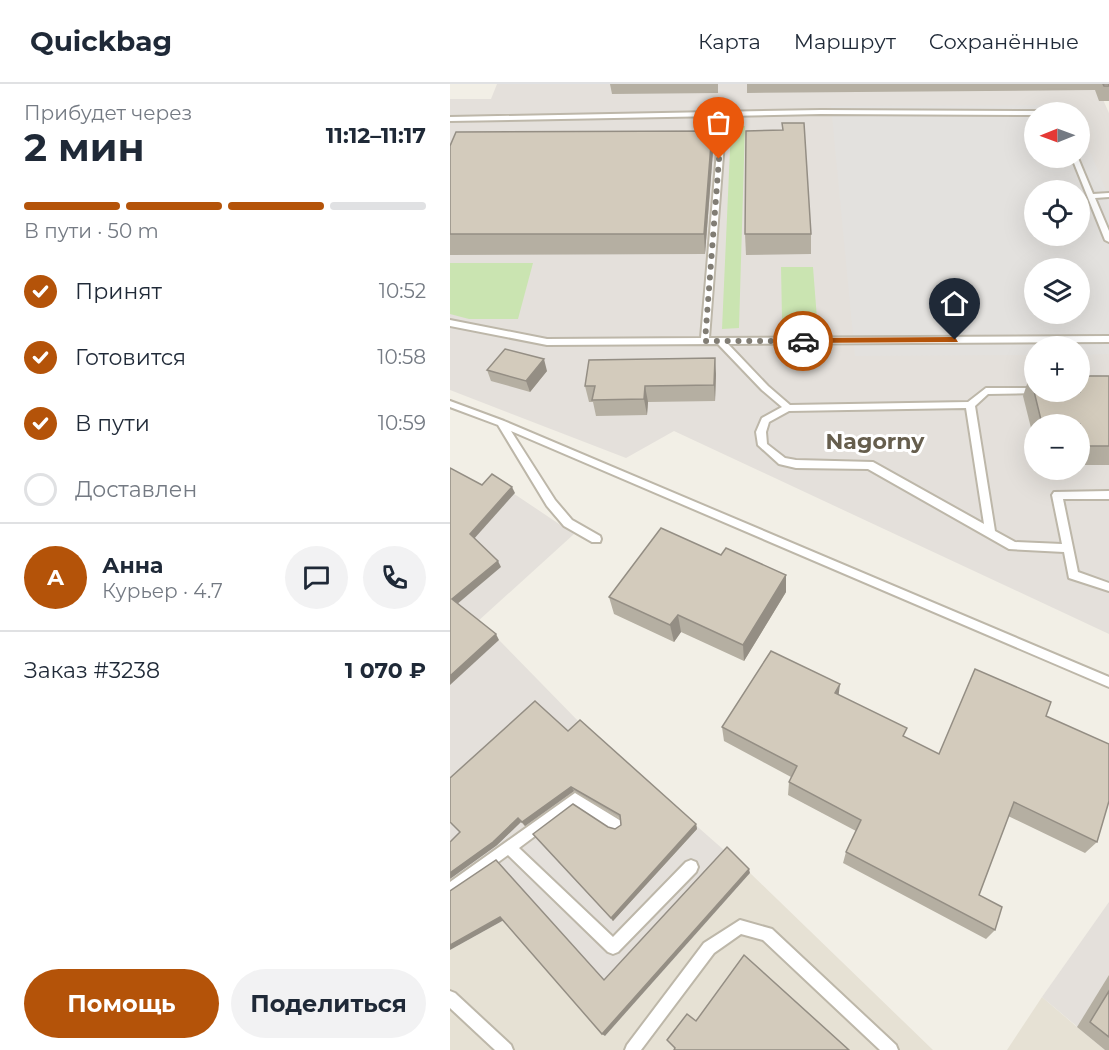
<!DOCTYPE html>
<html lang="ru">
<meta charset="utf-8">
<style>
:root{--surface:#fff;--page:#f2f2f3;--text:#1f2937;--muted:#747a83;--line:#e0e1e3;--accent:#b45309}
body{margin:0;font-family:Montserrat,sans-serif;background:var(--page);color:var(--text);height:100vh;display:flex;flex-direction:column;font-size:22px;white-space:nowrap}
*{box-sizing:border-box;margin:0}
p{font-size:20px;color:var(--muted)}
.icon{flex:none;width:33px;height:33px;fill:none;stroke:currentColor;stroke-width:2;stroke-linecap:round;stroke-linejoin:round}
.map{position:relative;flex:1;overflow:hidden}
.details{display:flex;flex-direction:column;background:var(--surface);width:450px}
.details>*{flex:none}
.needle{width:39px;rotate:269deg}
.buttons{position:absolute;left:574px;top:18px;display:grid;gap:12px}
.buttons a{display:grid;place-items:center;width:66px;height:66px;border-radius:50%;background:var(--surface);box-shadow:0 6px 24px #0002;font-size:30px}
.pin{position:absolute;display:grid;place-items:center;width:51px;height:51px;color:#fff;margin:-62px -26px;border-radius:50% 50% 50% 0;rotate:-45deg;box-shadow:0 0 6px #0007}
.pin .icon{rotate:45deg}
.courier{position:absolute;display:grid;place-items:center;width:60px;height:60px;margin:-30px;border:4px solid #b45309;border-radius:50%;background:#fff;color:#222;box-shadow:0 2px 8px #0007}
.overview em{font-style:normal;font-weight:700}
.overview div{display:flex;flex-direction:column-reverse}
.overview{display:flex;align-items:center;justify-content:space-between;height:102px;padding:0 24px}
h1{font-size:39px;font-weight:700;line-height:45px}
.bar{display:grid;grid-template-columns:repeat(4,1fr);gap:9px 6px;align-content:center;height:72px;padding:0 24px}
.bar i{height:8px;border-radius:4px;background:var(--line)}
.bar .on{background:var(--accent)}
.bar p{grid-column:span 4}
.line{display:flex;align-items:center;gap:15px;padding:0 24px;border-top:2px solid var(--line)}
.line div{flex:1}
.round{display:grid;place-items:center;flex:none;width:63px;height:63px;border-radius:32px;background:var(--page)}
ol{padding:0 24px;list-style:none}
li{display:flex;align-items:center;gap:18px;height:66px}
li p{margin-inline-start:auto}
li .icon{padding:6px;border-radius:50%;background:var(--accent);color:#fff;stroke-width:4}
li:last-child{color:var(--muted)}
li i{width:33px;height:33px;border:3px solid var(--line);border-radius:50%}
.primary-button{display:flex;gap:12px;margin-top:auto;padding:12px 24px}
.primary-button a{flex:1;height:69px;border-radius:36px;background:var(--accent);color:#fff;font-size:24px;font-weight:700;line-height:69px;text-align:center}
.primary-button a+a{background:var(--page);color:var(--text)}
header{display:flex;align-items:center;gap:36px;box-sizing:border-box;height:84px;padding:0 30px;background:var(--surface);border-bottom:2px solid var(--line)}
header strong{font-size:28px}
nav{display:flex;gap:33px;margin-inline-start:auto;font-size:21px}
main{display:flex;flex:1;min-height:0}
.map>svg:first-child{display:block}
.residential{fill:#e6e1d4}
.industrial{fill:#e4e0db;fill-rule:evenodd}
.green{fill:#cae4b1}
.parking{fill:#e3e1de;fill-rule:evenodd}
.lines{fill:none;stroke-linecap:round;stroke-linejoin:round}
.service-casing{stroke:#bdb7a9;stroke-width:4}
.service{fill:#fff;fill-rule:evenodd}
.wall{fill:#b5afa2}
.shaded-wall{fill:#948e84}
.building{fill:#d3cbbc;stroke:#948e84;stroke-width:1.5}
.route{fill:#b45309}
.done{stroke:#817d74;stroke-width:6;stroke-dasharray:0 10.8}
.labels{text-anchor:middle;stroke-width:6;stroke-linejoin:round;paint-order:stroke}
.district-label{font-size:22px;font-weight:bold;fill:#665e4d;stroke:#fff}
</style>
<header>
<strong>Quickbag</strong>
<nav><a>Карта</a><a>Маршрут</a><a>Сохранённые</a></nav>
</header>
<main>
<section class="details">
<div class="overview"><div><h1>2 мин</h1><p>Прибудет через</p></div><em>11:12–11:17</em></div>
<div class="bar"><i class="on"></i><i class="on"></i><i class="on"></i><i></i><p>В пути · 50 m</p></div>
<ol>
<li><svg class="icon" aria-label="check" viewBox="0 0 24 24"><path d="M5 12l5 5 9-10"/></svg>Принят<p>10:52</p></li>
<li><svg class="icon" aria-label="check" viewBox="0 0 24 24"><path d="M5 12l5 5 9-10"/></svg>Готовится<p>10:58</p></li>
<li><svg class="icon" aria-label="check" viewBox="0 0 24 24"><path d="M5 12l5 5 9-10"/></svg>В пути<p>10:59</p></li>
<li><i></i>Доставлен</li>
</ol>
<div class="line" style="height:108px"><b class="round" style="background:var(--accent);color:#fff">А</b><div><b>Анна</b><p>Курьер · 4.7</p></div><a class="round"><svg class="icon" aria-label="chat" viewBox="0 0 24 24"><path d="M4 5h16v11H9l-5 4z"/></svg></a><a class="round"><svg class="icon" aria-label="phone" viewBox="0 0 24 24"><path d="M5 4h4l2 5-3 2q2 4 5 5l2-3 5 2v4C11 20 4 13 5 4z"/></svg></a></div>
<div class="line" style="height:78px"><div>Заказ #3238</div><b>1 070 ₽</b></div>
<div class="primary-button"><a>Помощь</a><a>Поделиться</a></div>
</section>
<div class="map">
<svg width="659" height="966" viewBox="0 0 659 966">
<rect width="100%" height="100%" fill="#f2efe6"/>
<!-- residential -->
<g class="residential">
<path d="M 300,789 L 483,966 L 0,966 L 0,866 L 54,836 L 155,951 Z"/>
<path d="M 592,913 L 627,943 L 655,966 L 557,966 Z"/>
</g>
<!-- industrial -->
<g class="industrial">
<path d="M 47,0 L 646,0 L 659,29 L 659,550 L 224,347 L 176,374 L 0,306 L 0,15 L 41,15 ZM 585,28 L 630,28 L 630,74 L 585,74 ZM 585,106 L 630,106 L 630,152 L 585,152 ZM 585,184 L 630,184 L 630,230 L 585,230 ZM 585,262 L 630,262 L 630,308 L 585,308 ZM 585,340 L 630,340 L 630,386 L 585,386 Z"/>
<path d="M 0,386 L 35,408 L 45,397 L 124,450 L 27,538 L 49,556 L 132,641 L 300,789 L 155,952 L 54,836 L 0,866 Z"/>
<path d="M 659,818 L 659,966 L 655,966 L 592,913 Z"/>
</g>
<!-- green -->
<g class="green">
<path d="M 295,42 L 289,244 L 272,245 L 281,43 Z"/>
<path d="M 0,179 L 83,179 L 68,235 L 19,235 L 0,230 Z"/>
<path d="M 331,183 L 363,183 L 367,235 C 354,246 345,244 332,235 Z"/>
</g>
<!-- parking -->
<path class="parking" d="M 620,21 L 624,28 L 585,28 L 585,74 L 630,74 L 630,44 L 659,113 L 659,270 L 630,271 L 630,262 L 585,262 L 585,271 L 405,272 L 381,22 ZM 585,106 L 630,106 L 630,152 L 585,152 ZM 585,184 L 630,184 L 630,230 L 585,230 Z"/>
<g class="lines">
<defs>
<g id="service">
<path d="M 371,26 L 585,27 L 588,28 L 585,28 L 585,31 L 371,30 L 276,32 L 259,254 L 659,252 L 659,258 L 278,260 L 318,302 L 340,321 L 518,318 L 536,304 L 585,304 L 585,308 L 589,308 L 588,309 L 538,310 L 525,322 L 545,447 L 565,458 L 612,460 L 602,411 L 604,408 L 659,407 L 659,415 L 613,415 L 628,488 L 659,499 L 659,507 L 619,494 L 614,468 L 559,465 L 418,385 L 346,384 L 329,380 L 308,361 L 306,348 L 312,334 L 332,323 L 312,306 L 268,260 L 97,261 L 0,242 L 0,236 L 97,255 L 251,254 L 270,32 L 0,37 L 0,33 ZM 516,324 L 534,440 L 423,378 L 346,376 L 335,374 L 317,360 L 316,348 L 319,338 L 339,327 Z"/>
<path d="M 622,74 L 628,74 L 643,110 L 659,109 L 659,113 L 645,114 L 659,147 L 659,158 L 655,156 Z"/>
<path d="M 0,317 L 54,337 L 659,593 L 659,603 L 61,347 L 105,416 L 122,436 L 150,452 L 151,455 L 150,458 L 142,458 L 114,442 L 97,422 L 48,341 L 0,323 Z"/>
<path d="M 125,709 L 171,737 L 172,741 L 171,745 L 166,747 L 161,745 L 125,722 L 69,764 L 163,853 L 236,778 L 241,776 L 246,778 L 248,783 L 246,788 L 168,868 L 163,870 L 158,868 L 58,771 L 0,813 L 0,798 Z"/>
<path d="M 290,836 L 322,845 L 446,961 L 448,966 L 430,966 L 313,856 L 291,850 L 264,869 L 191,966 L 175,966 L 177,961 L 254,859 Z"/>
<path d="M 0,907 L 5,909 L 61,961 L 63,966 L 45,966 L 0,924 Z"/>
</g>
</defs>
<!-- service casing -->
<use href="#service" class="service-casing"/>
<!-- service -->
<use href="#service" class="service"/>
</g>
<!-- wall -->
<g class="wall">
<path d="M 160,0 L 268,0 L 268,9 L 162,10 Z"/>
<path d="M 297,0 L 659,0 L 659,17 L 649,17 L 645,6 L 297,9 Z"/>
<path d="M 262,47 L 263,67 L 255,170 L 0,171 L 0,62 Z"/>
<path d="M 295,150 L 361,150 L 361,170 L 296,171 Z"/>
<path d="M 37,286 L 97,287 L 80,308 L 41,297 Z"/>
<path d="M 266,290 L 265,317 L 198,318 L 197,331 L 146,332 L 143,318 L 139,318 L 135,302 Z"/>
<path d="M 580,291 L 659,292 L 659,381 L 630,381 L 630,340 L 585,340 L 585,360 L 573,312 Z"/>
<path d="M 336,508 L 294,577 L 231,548 L 224,558 L 164,530 L 159,513 Z"/>
<path d="M 389,611 L 454,653 L 489,670 L 596,632 L 647,758 L 635,769 L 558,732 L 529,811 L 545,846 L 536,855 L 393,779 L 396,768 L 406,747 L 338,711 L 339,698 L 341,693 L 274,657 L 272,643 Z"/>
<path d="M 118,647 L 246,740 L 247,745 L 163,837 L 83,750 L 158,743 L 165,745 L 171,741 L 170,734 L 124,707 L 75,742 L 71,738 L 46,762 Z"/>
<path d="M 659,891 L 659,966 L 655,966 L 627,943 Z"/>
</g>
<!-- shaded-wall -->
<g class="shaded-wall">
<path d="M 262,47 L 263,67 L 255,170 L 254,150 Z"/>
<path d="M 265,274 L 266,290 L 265,317 L 264,301 Z"/>
<path d="M 94,275 L 97,287 L 80,308 L 76,297 Z"/>
<path d="M 195,302 L 198,318 L 197,331 L 194,315 Z"/>
<path d="M 62,403 L 65,409 L 23,456 L 20,450 Z"/>
<path d="M 48,477 L 51,483 L 6,521 L 2,515 Z"/>
<path d="M 336,491 L 336,508 L 294,577 L 293,561 Z"/>
<path d="M 228,531 L 231,548 L 224,558 L 220,541 Z"/>
<path d="M 46,550 L 49,556 L 0,601 L 0,592 Z"/>
<path d="M 390,600 L 388,616 L 385,609 Z"/>
<path d="M 121,703 L 124,707 L 75,742 L 72,738 Z"/>
<path d="M 68,734 L 71,738 L 46,762 L 0,795 L 0,789 Z"/>
<path d="M 246,740 L 247,745 L 163,837 L 161,834 Z"/>
<path d="M 299,785 L 300,789 L 155,952 L 152,950 Z"/>
<path d="M 50,833 L 54,836 L 0,866 L 0,861 Z"/>
</g>
<!-- building -->
<g class="building">
<path d="M 653,0 L 659,0 L 659,2 L 654,2 Z"/>
<path d="M 332,39 L 354,39 L 361,150 L 295,150 L 296,47 L 333,46 Z"/>
<path d="M 262,47 L 254,150 L 0,150 L 0,62 L 6,48 Z"/>
<path d="M 55,265 L 94,275 L 76,297 L 37,286 Z"/>
<path d="M 265,274 L 264,301 L 195,302 L 194,315 L 142,316 L 145,302 L 135,302 L 139,276 Z"/>
<path d="M 580,291 L 585,291 L 585,308 L 630,308 L 630,292 L 659,292 L 659,362 L 630,362 L 630,340 L 592,340 Z"/>
<path d="M 0,384 L 32,401 L 42,390 L 62,403 L 20,450 L 48,477 L 2,515 L 46,550 L 0,592 Z"/>
<path d="M 211,444 L 271,471 L 276,464 L 336,491 L 293,561 L 228,531 L 220,541 L 159,513 Z"/>
<path d="M 321,567 L 390,600 L 385,609 L 457,644 L 453,652 L 489,670 L 525,585 L 601,618 L 596,632 L 659,660 L 659,717 L 647,758 L 564,718 L 529,811 L 552,823 L 545,846 L 396,768 L 411,736 L 339,698 L 347,682 L 272,643 Z"/>
<path d="M 85,617 L 118,647 L 130,636 L 246,740 L 161,834 L 83,750 L 123,720 L 158,743 L 165,745 L 171,741 L 170,731 L 121,703 L 72,738 L 68,734 L 43,758 L 0,789 L 0,758 L 10,748 L 0,738 L 0,694 Z"/>
<path d="M 277,763 L 299,785 L 152,950 L 50,833 L 0,861 L 0,807 L 46,776 L 154,896 Z"/>
<path d="M 294,871 L 399,966 L 224,966 L 225,964 L 217,956 L 237,930 L 246,937 Z"/>
<path d="M 659,907 L 659,953 L 640,938 Z"/>
</g>
<!-- route -->
<path class="route" d="M 505,253 L 508,258 L 353,259 L 349,257 L 353,254 Z"/>
<g class="lines">
<!-- done -->
<path class="done" d="M 269,75 L 255,257 L 353,257"/>
</g>
<g class="labels">
<!-- district labels -->
<g class="district-label">
<text x="425" y="365">Nagorny</text>
</g>
</g>
</svg>
<div class="buttons">
<a><svg class="needle" viewBox="-14 -14 28 28"><path d="M0-13l5 13h-10z" fill="#e53935"/><path d="M0 13l5-13h-10z" fill="#747a83"/></svg></a>
<a><svg class="icon" aria-label="locate" viewBox="0 0 24 24"><circle cx="12" cy="12" r="6"/><path d="M12 2v4M12 18v4M2 12h4M18 12h4"/></svg></a>
<a><svg class="icon" aria-label="layers" viewBox="0 0 24 24"><path d="M12 4l9 5-9 5-9-5zM3 14l9 5 9-5"/></svg></a>
<a>+</a>
<a>−</a>
</div>
<div class="pin" style="left:269px;top:75px;background:#ea580c"><svg class="icon" aria-label="bag" viewBox="0 0 24 24"><path d="M5 8h14l-1 12H6zM9 8a3 3 0 0 1 6 0"/></svg></div>
<div class="pin" style="left:505px;top:256px;background:#1f2937"><svg class="icon" aria-label="home" viewBox="0 0 24 24"><path d="M3 11l9-7 9 7M6 9v11h12V9"/></svg></div>
<div class="courier" style="left:353px;top:257px"><svg class="icon" aria-label="car" viewBox="0 0 24 24"><path d="M5 17H2v-5l4-1 3-4h7l3 4 3 1v5h-3M9 17h6M6 11h13"/><circle cx="7" cy="17" r="2"/><circle cx="17" cy="17" r="2"/></svg></div>
</div>
</main>
